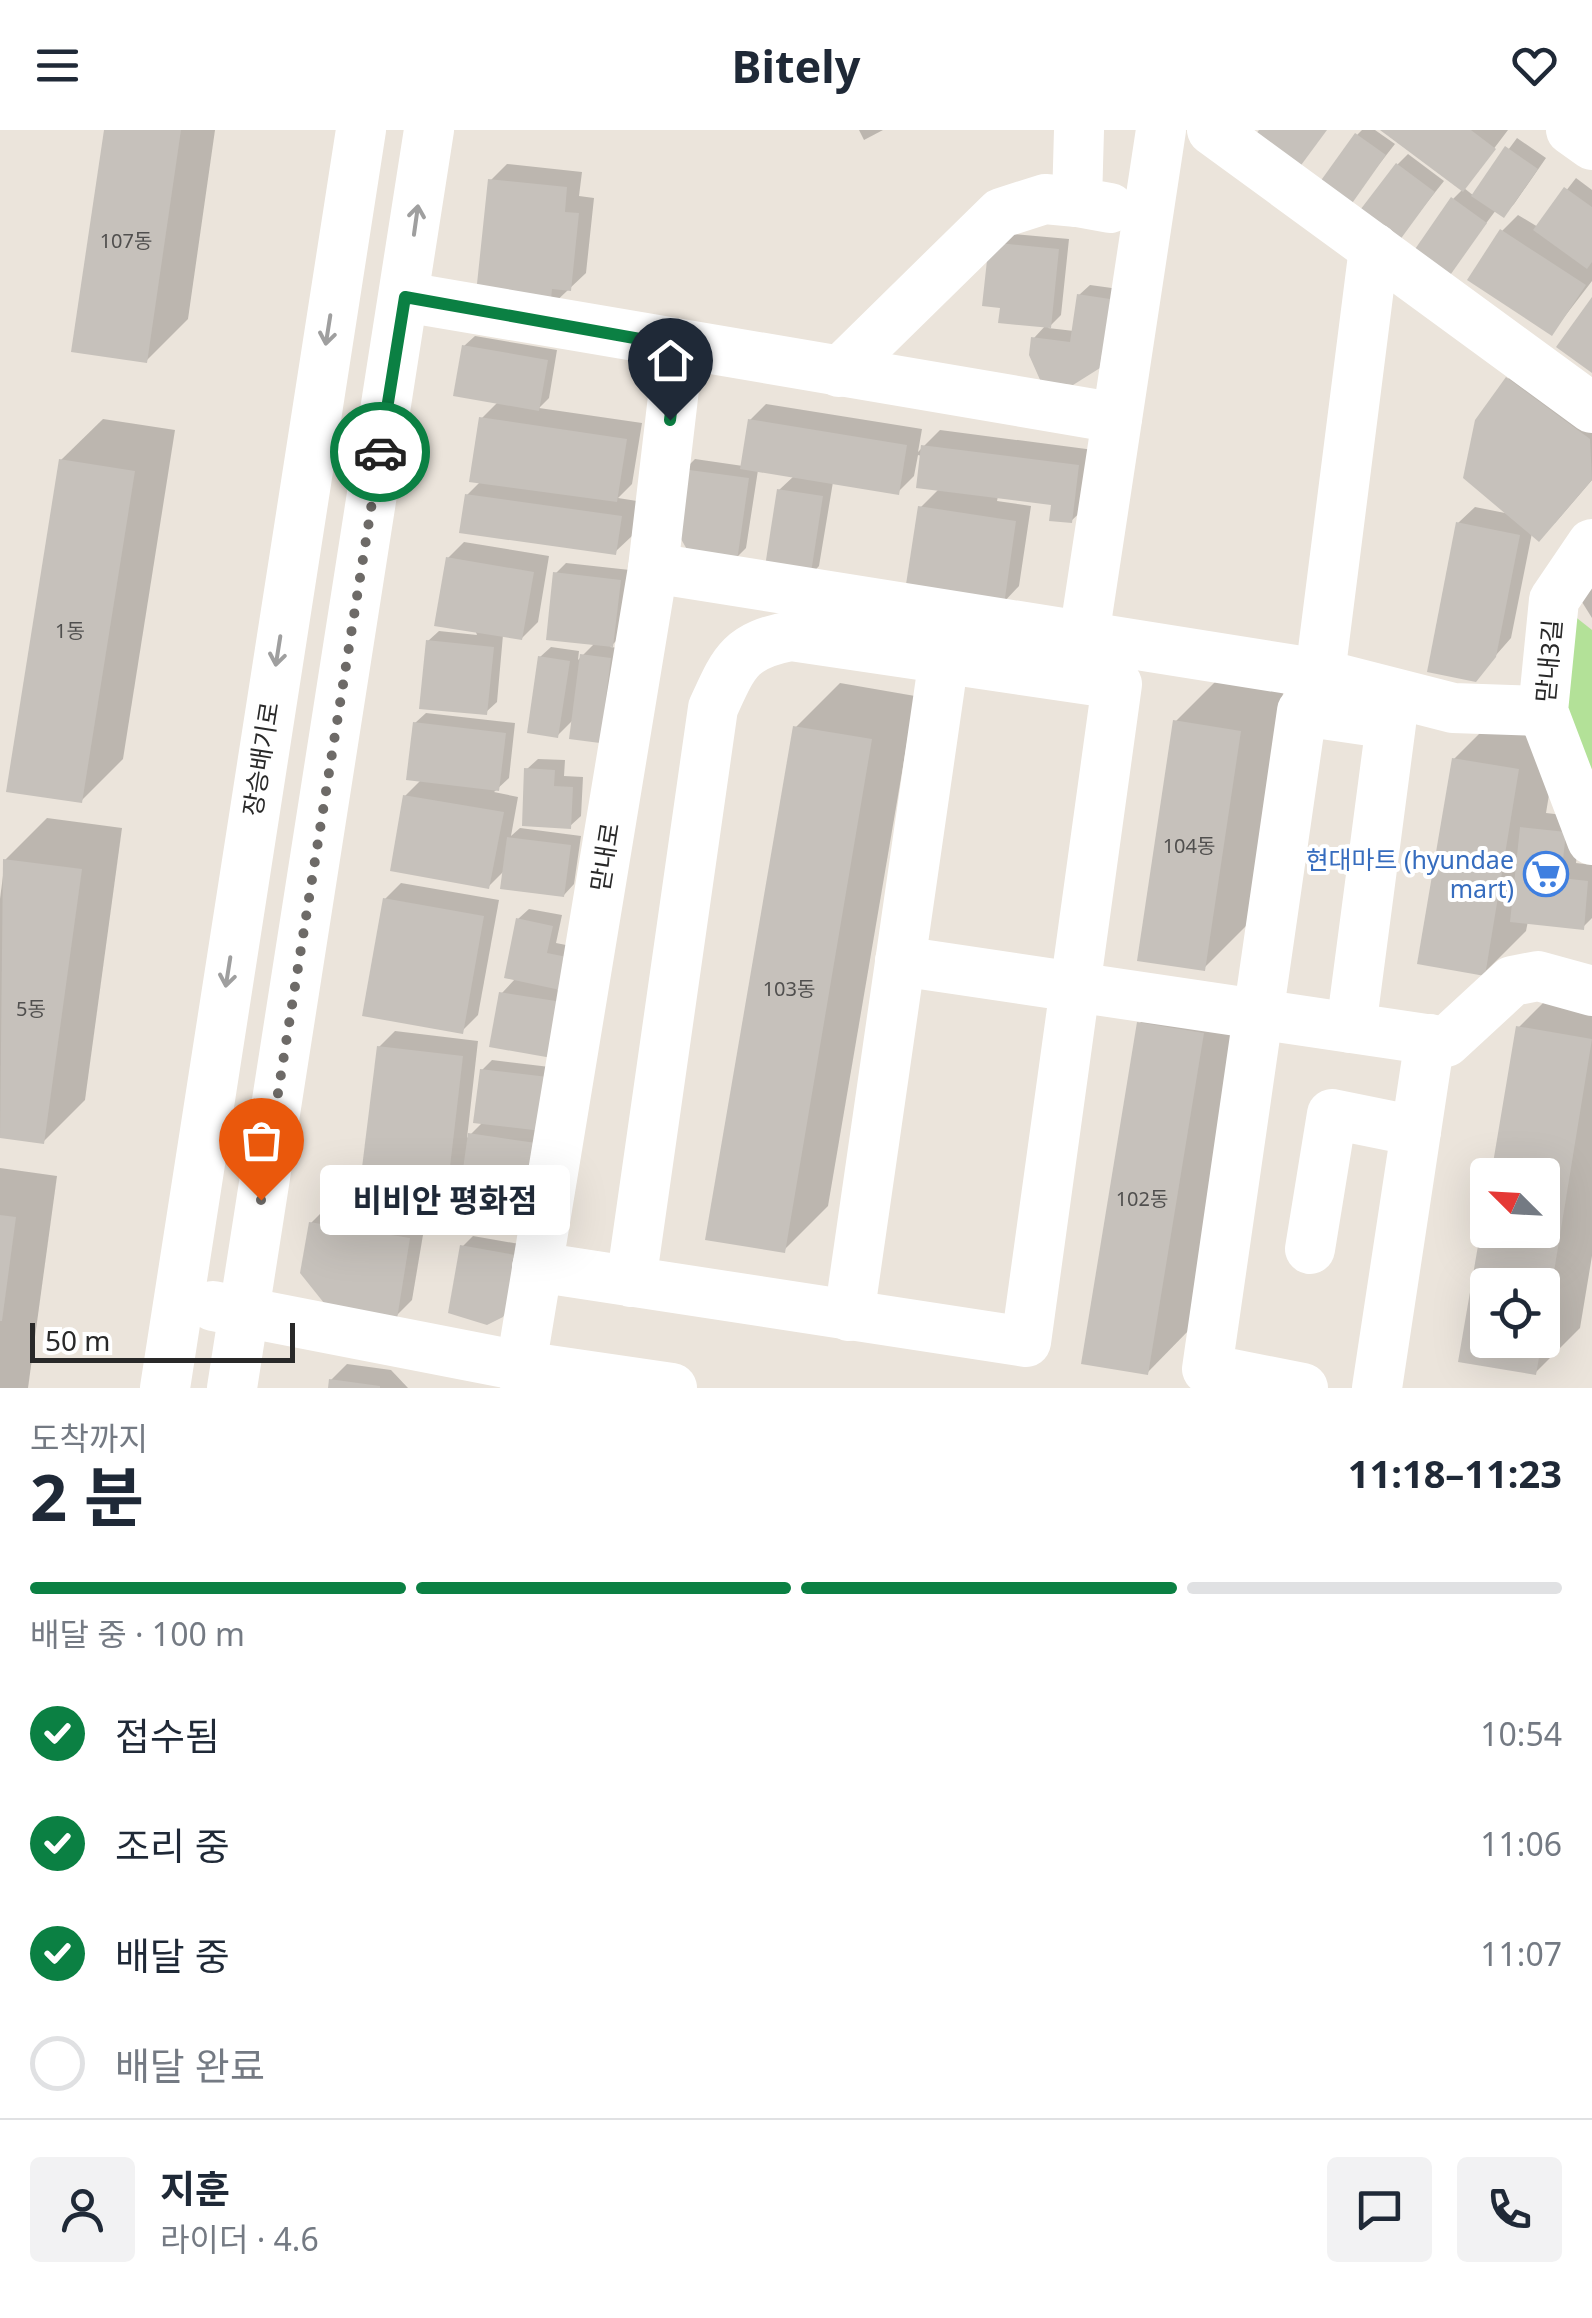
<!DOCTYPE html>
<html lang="ko">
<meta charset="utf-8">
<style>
:root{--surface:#fff;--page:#f2f2f3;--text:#1f2937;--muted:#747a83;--line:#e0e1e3;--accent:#0b8043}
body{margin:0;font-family:"Noto Sans","Noto Sans KR",sans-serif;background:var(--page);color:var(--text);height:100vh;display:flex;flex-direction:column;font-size:38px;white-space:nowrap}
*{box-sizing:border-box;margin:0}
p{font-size:32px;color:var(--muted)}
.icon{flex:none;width:55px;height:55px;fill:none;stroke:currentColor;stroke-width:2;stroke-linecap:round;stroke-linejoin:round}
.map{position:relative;height:1258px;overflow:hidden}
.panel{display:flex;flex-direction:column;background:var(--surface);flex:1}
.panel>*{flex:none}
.needle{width:65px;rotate:294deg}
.fabs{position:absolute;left:1470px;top:1028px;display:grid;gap:20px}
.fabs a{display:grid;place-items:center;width:90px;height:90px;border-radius:10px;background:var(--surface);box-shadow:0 10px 40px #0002;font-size:50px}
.scale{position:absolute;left:30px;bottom:25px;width:265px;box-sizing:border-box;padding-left:10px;border:5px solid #292929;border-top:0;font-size:28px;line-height:35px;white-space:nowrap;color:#292929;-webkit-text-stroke:8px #fff;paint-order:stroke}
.pin{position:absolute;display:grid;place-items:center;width:85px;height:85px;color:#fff;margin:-102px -42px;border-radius:50% 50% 50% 0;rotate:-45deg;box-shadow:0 0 10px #0007}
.pin .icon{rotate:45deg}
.courier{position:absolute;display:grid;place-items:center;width:100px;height:100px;margin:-50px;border:8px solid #0b8043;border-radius:50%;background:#fff;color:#222;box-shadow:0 2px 12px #0007}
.bubble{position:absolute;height:70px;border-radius:10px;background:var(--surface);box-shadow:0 10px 40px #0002;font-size:32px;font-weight:700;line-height:70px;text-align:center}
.headline em{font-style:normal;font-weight:700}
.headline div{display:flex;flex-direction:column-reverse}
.headline{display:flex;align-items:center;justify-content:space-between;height:170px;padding:0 30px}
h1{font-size:65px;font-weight:700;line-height:75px}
.bar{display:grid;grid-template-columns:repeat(4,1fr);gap:15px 10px;align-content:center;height:120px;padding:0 30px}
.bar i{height:12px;border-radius:8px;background:var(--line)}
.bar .current{background:var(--accent)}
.bar p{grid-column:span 4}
.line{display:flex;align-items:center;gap:25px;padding:0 30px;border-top:2px solid var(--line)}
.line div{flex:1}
.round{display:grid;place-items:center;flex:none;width:105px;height:105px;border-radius:10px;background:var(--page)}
ol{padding:0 30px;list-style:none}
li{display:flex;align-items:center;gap:30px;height:110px}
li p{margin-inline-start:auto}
li .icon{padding:10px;border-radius:50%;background:var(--accent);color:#fff;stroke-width:4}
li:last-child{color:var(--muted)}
li i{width:55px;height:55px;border:5px solid var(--line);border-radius:50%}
header{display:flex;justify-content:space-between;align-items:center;height:130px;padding:0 30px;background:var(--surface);font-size:45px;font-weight:700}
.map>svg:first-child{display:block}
.green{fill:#b3e198}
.shadow{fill:#0003;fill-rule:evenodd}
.building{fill:#c6c1bb}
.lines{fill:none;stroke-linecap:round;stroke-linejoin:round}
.minor{stroke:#fff;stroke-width:50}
.oneway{stroke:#9f9f9f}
.done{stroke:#6d6a67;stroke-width:10;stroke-dasharray:0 18}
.route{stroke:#0b8043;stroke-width:12}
.labels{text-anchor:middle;stroke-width:8;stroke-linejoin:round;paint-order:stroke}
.number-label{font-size:20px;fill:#504f4e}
.street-label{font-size:25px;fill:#292929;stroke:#fff}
.shop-label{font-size:25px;fill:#366cbe;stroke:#fff;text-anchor:end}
</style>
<header><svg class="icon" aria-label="menu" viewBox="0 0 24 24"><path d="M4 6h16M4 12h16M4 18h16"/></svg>Bitely<svg class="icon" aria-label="heart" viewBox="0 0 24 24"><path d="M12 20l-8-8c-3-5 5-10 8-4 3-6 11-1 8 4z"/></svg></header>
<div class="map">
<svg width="1592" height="1258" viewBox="0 0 1592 1258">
<rect width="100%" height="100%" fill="#ebe4db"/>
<!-- green -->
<path class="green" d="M 1554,470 L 1592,500 L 1592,710 L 1543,581 Z"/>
<!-- shadow -->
<g class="shadow">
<path d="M 106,0 L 215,0 L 188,189 L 146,231 Z"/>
<path d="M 859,0 L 883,0 L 864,10 Z"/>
<path d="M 1362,0 L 1375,0 L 1395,14 L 1347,75 L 1357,5 Z"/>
<path d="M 1385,0 L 1508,0 L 1464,58 L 1474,66 L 1517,8 L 1546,28 L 1514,74 L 1503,85 L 1496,80 L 1446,147 L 1453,69 L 1463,59 Z"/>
<path d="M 1408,24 L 1444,51 L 1394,114 L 1398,34 Z"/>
<path d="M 507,34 L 582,42 L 579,66 L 594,68 L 586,143 L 549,178 L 491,50 Z"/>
<path d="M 1576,48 L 1592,60 L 1592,151 L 1552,203 L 1502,101 L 1518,85 L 1538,97 Z"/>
<path d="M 1002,103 L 1069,109 L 1061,185 L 1048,198 L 1074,201 L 1079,165 L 1090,155 L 1119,159 L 1110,225 L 1034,208 L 1046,195 L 1001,191 Z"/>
<path d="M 475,206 L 557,220 L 549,268 L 539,278 L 642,293 L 632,354 L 618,368 L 637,371 L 632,406 L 615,422 L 467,365 L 481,351 L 481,289 L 498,272 L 464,216 Z"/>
<path d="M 1524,233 L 1592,283 L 1592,350 L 1555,393 L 1532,403 L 1511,508 L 1475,549 L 1458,393 L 1475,377 L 1510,384 L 1508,249 Z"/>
<path d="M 766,274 L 922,299 L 918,322 L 940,300 L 1094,320 L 1088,375 L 1071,391 L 1053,373 L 998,366 L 997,371 L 1031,376 L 1019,456 L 1003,473 L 920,378 L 939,359 L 922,326 L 918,325 L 914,346 L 898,362 L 833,352 L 819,436 L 809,447 L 779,360 L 794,346 L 758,340 L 746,418 L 736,428 L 684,340 L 695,329 L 743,336 L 750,290 Z"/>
<path d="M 103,289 L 175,300 L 123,629 L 81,671 L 61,330 Z"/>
<path d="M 464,412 L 549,426 L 538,492 L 522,508 L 503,505 L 497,572 L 486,582 L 428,511 L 439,501 L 477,505 L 448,428 Z"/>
<path d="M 566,433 L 630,440 L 623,504 L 610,517 L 620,518 L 610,600 L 574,589 L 558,605 L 540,527 L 551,517 L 579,521 L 578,530 L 595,513 L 555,444 Z"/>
<path d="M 1592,443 L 1592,488 L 1582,472 Z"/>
<path d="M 1220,547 L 1284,557 L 1248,794 L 1204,838 L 1176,591 Z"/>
<path d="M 840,553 L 915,566 L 828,1076 L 784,1120 L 796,597 Z"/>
<path d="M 426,583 L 515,593 L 509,648 L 494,662 L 518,667 L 511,706 L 520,698 L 581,706 L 574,754 L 564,765 L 505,740 L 489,756 L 405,666 L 422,649 L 415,593 Z"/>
<path d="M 1496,587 L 1560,598 L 1546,683 L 1581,687 L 1576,733 L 1592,735 L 1592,788 L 1583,797 L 1528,791 L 1526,801 L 1484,843 L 1454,629 Z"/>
<path d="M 538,629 L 565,630 L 564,646 L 583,647 L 581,686 L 570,696 L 527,639 Z"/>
<path d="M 47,688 L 122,698 L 85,970 L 43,1012 L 0,1006 L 0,769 L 5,730 Z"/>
<path d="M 401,753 L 499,770 L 478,885 L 462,901 L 385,769 Z"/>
<path d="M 529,779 L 562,785 L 556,813 L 576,817 L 570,847 L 557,860 L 571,862 L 562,915 L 502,863 L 516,848 L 518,789 Z"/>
<path d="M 1183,850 L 1246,859 L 1191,1198 L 1147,1243 L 1139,894 Z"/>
<path d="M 1563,853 L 1592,858 L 1592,1126 L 1580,1198 L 1535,1243 L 1461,1230 L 1488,1078 L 1488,1100 L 1542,1100 L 1542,1045 L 1493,1045 L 1519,897 ZM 1488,1155 L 1542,1155 L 1542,1210 L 1488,1210 Z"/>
<path d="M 395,901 L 478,911 L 467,1008 L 483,992 L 482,940 L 492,930 L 558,938 L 539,1082 L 462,1067 L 443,1085 L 379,917 Z"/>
<path d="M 0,1038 L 57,1046 L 28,1258 L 0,1258 Z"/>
<path d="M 327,1077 L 425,1093 L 412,1170 L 396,1186 L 311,1093 Z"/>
<path d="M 473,1106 L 531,1116 L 524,1155 L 462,1117 Z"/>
<path d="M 347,1234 L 391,1240 L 408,1258 L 330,1258 L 331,1250 Z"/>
</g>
<!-- building -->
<g class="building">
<path d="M 104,0 L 181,0 L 147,233 L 71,222 Z"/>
<path d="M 1259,0 L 1327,0 L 1296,42 L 1252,9 Z"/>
<path d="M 1380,0 L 1471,0 L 1496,19 L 1463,62 Z"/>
<path d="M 1355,3 L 1386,25 L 1348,79 L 1317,56 Z"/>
<path d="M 1505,16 L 1538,39 L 1504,88 L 1471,66 Z"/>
<path d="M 1396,33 L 1435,62 L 1394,118 L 1354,88 Z"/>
<path d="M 488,49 L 567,57 L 565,82 L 579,83 L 571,161 L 552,159 L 550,180 L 475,173 Z"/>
<path d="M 1564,57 L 1592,77 L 1592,132 L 1587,139 L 1533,100 Z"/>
<path d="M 1451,67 L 1487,93 L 1446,151 L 1411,125 Z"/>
<path d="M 1500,99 L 1586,155 L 1552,206 L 1467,150 Z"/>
<path d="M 989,112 L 1059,119 L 1051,198 L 998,193 L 1000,178 L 982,176 Z"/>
<path d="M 1077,164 L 1110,169 L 1100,238 L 1073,255 L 1041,252 L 1029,225 L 1031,207 L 1070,212 Z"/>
<path d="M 1592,167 L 1592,243 L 1556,217 Z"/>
<path d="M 462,215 L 548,230 L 539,281 L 453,266 Z"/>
<path d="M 1506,247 L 1590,309 L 1592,350 L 1539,412 L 1463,348 L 1475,290 Z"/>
<path d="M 479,287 L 627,309 L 617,372 L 469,352 Z"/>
<path d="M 748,289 L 907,315 L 899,365 L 740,339 Z"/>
<path d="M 921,315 L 1079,335 L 1072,393 L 1049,391 L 1051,375 L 916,358 Z"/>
<path d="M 59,329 L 135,341 L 82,673 L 6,662 Z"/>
<path d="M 682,339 L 749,348 L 737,431 L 689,423 L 673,395 Z"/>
<path d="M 777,359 L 823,366 L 810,449 L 764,443 Z"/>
<path d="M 465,364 L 622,386 L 616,425 L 459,403 Z"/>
<path d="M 918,376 L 1016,391 L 1004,475 L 905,461 Z"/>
<path d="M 1456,392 L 1520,405 L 1496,527 L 1476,552 L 1427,542 Z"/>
<path d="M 446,427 L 534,442 L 522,510 L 434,496 Z"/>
<path d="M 553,442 L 621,450 L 613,517 L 546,510 Z"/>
<path d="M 426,510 L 494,517 L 487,585 L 419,579 Z"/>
<path d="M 580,524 L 611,528 L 600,613 L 569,609 Z"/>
<path d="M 538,526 L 570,531 L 558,608 L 527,603 Z"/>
<path d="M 1173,590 L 1241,601 L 1205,841 L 1137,831 Z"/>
<path d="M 413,592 L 506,603 L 499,661 L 406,650 Z"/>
<path d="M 793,596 L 872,609 L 785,1123 L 705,1110 Z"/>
<path d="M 1452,628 L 1519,639 L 1485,846 L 1417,834 Z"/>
<path d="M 524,638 L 555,640 L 554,656 L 573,657 L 571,699 L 522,696 Z"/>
<path d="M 403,665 L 504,682 L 489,759 L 390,741 Z"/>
<path d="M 1520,697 L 1566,702 L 1561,748 L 1588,751 L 1584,800 L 1510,792 Z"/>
<path d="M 507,707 L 571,715 L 564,767 L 500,759 Z"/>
<path d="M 3,729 L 82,739 L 44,1014 L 0,1008 Z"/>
<path d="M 383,768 L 484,786 L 463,904 L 362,886 Z"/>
<path d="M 516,788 L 553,796 L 547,823 L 567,827 L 560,860 L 504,848 Z"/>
<path d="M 499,862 L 562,872 L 552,928 L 489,917 Z"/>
<path d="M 1137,892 L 1204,903 L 1148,1245 L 1081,1234 Z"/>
<path d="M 1516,896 L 1592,909 L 1545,1197 L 1542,1155 L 1488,1155 L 1488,1210 L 1542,1210 L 1536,1245 L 1458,1232 L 1485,1075 L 1488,1100 L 1542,1100 L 1542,1045 L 1491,1045 Z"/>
<path d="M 377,916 L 463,926 L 444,1088 L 357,1078 Z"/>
<path d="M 480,939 L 548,947 L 542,1001 L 473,993 Z"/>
<path d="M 468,1003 L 536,1013 L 524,1100 L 456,1090 Z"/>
<path d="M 0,1085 L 16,1087 L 2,1191 L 0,1191 Z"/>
<path d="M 309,1092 L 410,1108 L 397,1189 L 328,1178 L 300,1143 Z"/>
<path d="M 460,1115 L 521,1126 L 514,1168 L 503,1187 L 487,1195 L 448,1183 Z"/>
<path d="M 329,1249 L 380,1256 L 380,1258 L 328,1258 Z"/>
</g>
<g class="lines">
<!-- minor -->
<g class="minor">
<path d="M 1079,0 L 1077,72 L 1110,78"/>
<path d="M 1212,0 L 1592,278"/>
<path d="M 1571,0 L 1592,15"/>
<path d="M 405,167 L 1117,288"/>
<path d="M 839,242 L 1001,83 L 1045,69 L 1077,72"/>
<path d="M 1592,414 L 1554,470 L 1543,581 L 1592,710"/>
<path d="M 653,438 L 1320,544 L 1453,578 L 1543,581"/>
<path d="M 1084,506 L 1161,0"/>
<path d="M 1320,544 L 1374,118"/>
<path d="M 900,831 L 1446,912 L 1512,851 L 1538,846 L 1592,861"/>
<path d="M 1310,1119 L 1332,984 L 1416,1001"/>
<path d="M 537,1137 C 700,1163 863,1188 1026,1212 L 1117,554 L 791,506 C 739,516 734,532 713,578 L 631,1152"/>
<path d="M 213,1176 L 521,1236 L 672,1258"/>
<path d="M 849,1186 L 944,528"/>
<path d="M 165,1258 L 361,0"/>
<path d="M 232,1258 L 429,0"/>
<path d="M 526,1258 L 521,1236 L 653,438 L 679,216"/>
<path d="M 1303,1258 L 1207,1239 L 1302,581 L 1391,594 L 1351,898"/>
<path d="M 1377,1258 L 1430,909"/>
</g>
</g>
<!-- one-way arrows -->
<defs><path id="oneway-shaft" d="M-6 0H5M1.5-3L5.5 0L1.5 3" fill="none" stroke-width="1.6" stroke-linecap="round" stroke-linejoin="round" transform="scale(2.5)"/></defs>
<g class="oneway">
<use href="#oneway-shaft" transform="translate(416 90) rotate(-82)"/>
<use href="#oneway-shaft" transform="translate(328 200) rotate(99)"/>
<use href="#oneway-shaft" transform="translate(278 521) rotate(99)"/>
<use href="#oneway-shaft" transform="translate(228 842) rotate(99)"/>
</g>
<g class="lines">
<!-- done -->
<path class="done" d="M 261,1070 L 380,322"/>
<!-- route -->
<path class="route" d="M 380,322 L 405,167 L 679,216 L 670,290"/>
</g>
<!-- icons -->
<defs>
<symbol id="supermarket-ring" viewBox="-11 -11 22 22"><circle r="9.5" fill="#fff" stroke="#3f7fe0" stroke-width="1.5"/><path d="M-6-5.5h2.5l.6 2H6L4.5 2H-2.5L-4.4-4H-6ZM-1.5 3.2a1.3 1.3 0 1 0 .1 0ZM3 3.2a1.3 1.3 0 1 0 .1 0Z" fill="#3f7fe0"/></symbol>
</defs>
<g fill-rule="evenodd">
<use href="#supermarket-ring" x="1521" y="719" width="50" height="50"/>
</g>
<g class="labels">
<!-- number labels -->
<g class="number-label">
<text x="126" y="118">107동</text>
<text x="70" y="508">1동</text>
<text x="1189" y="723">104동</text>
<text x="789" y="866">103동</text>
<text x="31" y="886">5동</text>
<text x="1142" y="1076">102동</text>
</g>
<!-- street labels -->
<g class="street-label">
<text transform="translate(1549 531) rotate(-85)" y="9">맏내3길</text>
<text transform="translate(261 629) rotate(-81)" y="9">장승배기로</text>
<text transform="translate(605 727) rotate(-81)" y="9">맏내로</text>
</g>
<!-- shop labels -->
<g class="shop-label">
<text x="1514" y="739">현대마트 (hyundae<tspan x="1514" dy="29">mart)</tspan></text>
</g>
</g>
</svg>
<div class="fabs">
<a><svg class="needle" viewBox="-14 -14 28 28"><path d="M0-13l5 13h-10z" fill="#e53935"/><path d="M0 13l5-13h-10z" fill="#747a83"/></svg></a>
<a><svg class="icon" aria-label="locate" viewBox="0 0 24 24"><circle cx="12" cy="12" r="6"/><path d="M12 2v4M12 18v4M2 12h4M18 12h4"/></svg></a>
</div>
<div class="scale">50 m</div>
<div class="pin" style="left:261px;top:1070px;background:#ea580c"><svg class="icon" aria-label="bag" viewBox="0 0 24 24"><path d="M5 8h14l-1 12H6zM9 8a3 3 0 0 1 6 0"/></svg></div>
<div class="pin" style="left:670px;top:290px;background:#1f2937"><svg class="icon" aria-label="home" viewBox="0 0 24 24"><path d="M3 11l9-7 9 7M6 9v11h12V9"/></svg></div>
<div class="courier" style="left:380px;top:322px"><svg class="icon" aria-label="car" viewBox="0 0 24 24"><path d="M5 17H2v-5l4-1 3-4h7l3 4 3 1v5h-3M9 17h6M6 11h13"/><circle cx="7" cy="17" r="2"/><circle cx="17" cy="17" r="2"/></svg></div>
<div class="bubble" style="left:320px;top:1035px;width:250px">비비안 평화점</div>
</div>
<section class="panel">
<div class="headline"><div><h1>2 분</h1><p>도착까지</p></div><em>11:18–11:23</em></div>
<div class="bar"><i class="current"></i><i class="current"></i><i class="current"></i><i></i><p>배달 중 · 100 m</p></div>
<ol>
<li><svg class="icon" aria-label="check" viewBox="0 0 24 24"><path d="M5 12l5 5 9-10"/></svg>접수됨<p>10:54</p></li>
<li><svg class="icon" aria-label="check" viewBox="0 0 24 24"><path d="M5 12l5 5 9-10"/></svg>조리 중<p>11:06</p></li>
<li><svg class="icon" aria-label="check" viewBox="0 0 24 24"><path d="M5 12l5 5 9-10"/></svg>배달 중<p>11:07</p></li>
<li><i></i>배달 완료</li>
</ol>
<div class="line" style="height:180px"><a class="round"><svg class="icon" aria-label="person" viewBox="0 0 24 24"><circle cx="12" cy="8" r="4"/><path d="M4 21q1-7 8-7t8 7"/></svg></a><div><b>지훈</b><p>라이더 · 4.6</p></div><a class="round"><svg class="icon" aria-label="chat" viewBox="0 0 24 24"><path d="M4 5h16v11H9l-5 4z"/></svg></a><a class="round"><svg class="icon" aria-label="phone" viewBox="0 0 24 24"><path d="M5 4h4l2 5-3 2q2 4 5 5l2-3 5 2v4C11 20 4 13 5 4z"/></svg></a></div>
</section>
